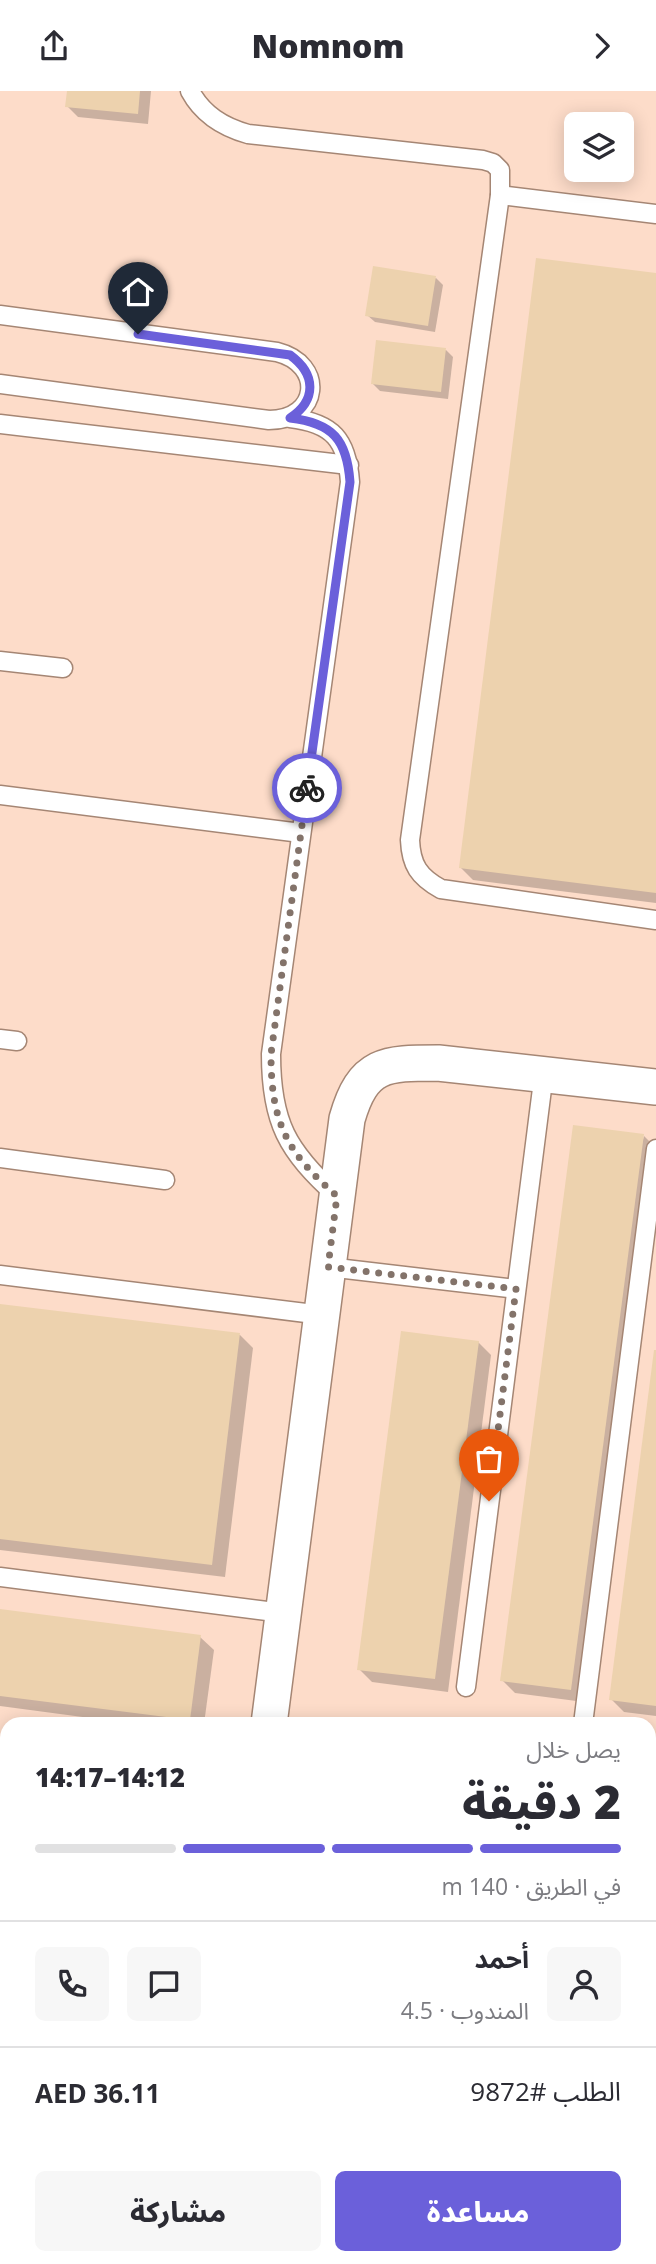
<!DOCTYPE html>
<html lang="ar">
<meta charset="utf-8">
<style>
:root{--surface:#fff;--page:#f7f7f7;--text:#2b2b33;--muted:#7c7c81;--line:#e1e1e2;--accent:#6b60da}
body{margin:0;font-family:"Open Sans","Noto Sans Arabic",sans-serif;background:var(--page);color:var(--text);direction:rtl;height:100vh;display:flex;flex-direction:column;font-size:26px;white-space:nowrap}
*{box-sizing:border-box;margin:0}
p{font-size:23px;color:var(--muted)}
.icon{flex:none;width:38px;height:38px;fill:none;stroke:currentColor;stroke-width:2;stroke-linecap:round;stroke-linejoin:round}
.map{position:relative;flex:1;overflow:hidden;direction:ltr}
.details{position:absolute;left:0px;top:1626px;width:656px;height:548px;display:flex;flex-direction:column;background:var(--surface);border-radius:21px 21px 0 0;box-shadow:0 4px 18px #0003;direction:rtl}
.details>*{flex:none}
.buttons{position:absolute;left:564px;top:21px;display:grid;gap:14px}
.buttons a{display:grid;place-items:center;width:70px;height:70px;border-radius:10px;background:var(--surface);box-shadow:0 4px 18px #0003;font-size:35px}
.pin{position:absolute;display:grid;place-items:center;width:60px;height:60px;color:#fff;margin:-72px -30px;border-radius:50% 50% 50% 0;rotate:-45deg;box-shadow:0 0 7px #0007}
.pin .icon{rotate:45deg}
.courier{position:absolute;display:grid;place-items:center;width:70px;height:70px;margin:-35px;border:5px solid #6b60da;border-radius:50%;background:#fff;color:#222;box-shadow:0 2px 9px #0007}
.headline em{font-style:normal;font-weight:800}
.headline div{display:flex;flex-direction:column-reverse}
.headline{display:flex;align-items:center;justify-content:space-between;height:119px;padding:0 35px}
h1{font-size:46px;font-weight:800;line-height:52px}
.bar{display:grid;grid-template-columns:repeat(4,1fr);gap:10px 7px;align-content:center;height:84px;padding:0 35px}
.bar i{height:9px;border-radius:5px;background:var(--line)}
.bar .selected{background:var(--accent)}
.bar p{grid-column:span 4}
.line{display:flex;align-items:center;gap:18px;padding:0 35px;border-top:2px solid var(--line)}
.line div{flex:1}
.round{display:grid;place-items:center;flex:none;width:74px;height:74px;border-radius:10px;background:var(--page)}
.cta{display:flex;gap:14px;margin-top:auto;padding:14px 35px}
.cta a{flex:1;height:80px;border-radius:10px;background:var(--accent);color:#fff;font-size:28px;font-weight:800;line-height:80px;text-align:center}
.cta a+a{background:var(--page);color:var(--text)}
header{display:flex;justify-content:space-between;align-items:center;height:91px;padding:0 35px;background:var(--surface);font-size:32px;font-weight:800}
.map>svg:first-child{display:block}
.built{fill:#fddcc9;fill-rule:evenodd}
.shadow{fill:#0003}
.building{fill:#edd2ae}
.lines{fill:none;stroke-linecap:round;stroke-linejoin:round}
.lane-casing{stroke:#a58674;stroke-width:21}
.street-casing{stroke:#a58674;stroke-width:38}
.lane{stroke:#fff;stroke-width:18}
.street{stroke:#fff;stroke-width:35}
.done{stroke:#83736a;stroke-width:7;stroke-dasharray:0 12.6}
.route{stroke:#6b60da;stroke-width:9}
</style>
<header><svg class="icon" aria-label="forward" viewBox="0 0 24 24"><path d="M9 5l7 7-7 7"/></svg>Nomnom<svg class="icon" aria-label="share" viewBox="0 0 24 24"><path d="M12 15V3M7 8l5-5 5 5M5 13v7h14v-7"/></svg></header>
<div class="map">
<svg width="656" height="2173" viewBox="0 0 656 2173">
<rect width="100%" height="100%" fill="#fde8dc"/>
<!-- built -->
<path class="built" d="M 0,0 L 656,0 L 656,2173 L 0,2173 ZM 576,33 L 621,33 L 621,79 L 576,79 ZM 7,1633 L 649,1633 L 649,2166 L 7,2166 Z"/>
<!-- shadow -->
<g class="shadow">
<path d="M 69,0 L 151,0 L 148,33 L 78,26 L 67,15 Z"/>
<path d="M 656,183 L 656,812 L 473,789 L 460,776 Z"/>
<path d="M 436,187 L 443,194 L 435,241 L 375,231 L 367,224 Z"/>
<path d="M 446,259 L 453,266 L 448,308 L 380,300 L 372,292 Z"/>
<path d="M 644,1045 L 656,1057 L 584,1611 L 515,1602 L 502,1589 Z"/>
<path d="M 0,1215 L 240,1244 L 253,1257 L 225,1486 L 0,1459 Z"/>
<path d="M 478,1251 L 491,1264 L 448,1601 L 372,1591 L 359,1578 Z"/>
<path d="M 656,1260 L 656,1625 L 624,1621 L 611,1608 Z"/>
<path d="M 0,1520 L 200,1546 L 214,1559 L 204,1633 L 135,1633 L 0,1615 Z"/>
<path d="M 649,1894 L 656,1901 L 656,1924 L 649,1979 Z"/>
<path d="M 0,1923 L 7,1924 L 7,2026 L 0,2025 Z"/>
<path d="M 17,2166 L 129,2166 L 128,2173 L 66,2173 Z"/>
<path d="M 291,2166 L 368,2166 L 368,2173 L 324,2173 L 294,2169 Z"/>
<path d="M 425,2166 L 515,2166 L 514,2173 L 424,2173 Z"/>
<path d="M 539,2166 L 626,2166 L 625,2173 L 538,2173 Z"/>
<path d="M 0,2168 L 39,2173 L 0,2173 Z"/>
</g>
<!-- building -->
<g class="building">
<path d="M 67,0 L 140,0 L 138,23 L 65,16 Z"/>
<path d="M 536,167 L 656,182 L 656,802 L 459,777 Z"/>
<path d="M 373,175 L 436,185 L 428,235 L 365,225 Z"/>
<path d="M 376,249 L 446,257 L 441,301 L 371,293 Z"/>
<path d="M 573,1034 L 644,1043 L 571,1599 L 500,1590 Z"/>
<path d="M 0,1213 L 240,1242 L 212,1474 L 0,1448 Z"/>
<path d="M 401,1240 L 479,1250 L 435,1588 L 357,1579 Z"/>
<path d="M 654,1259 L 656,1259 L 656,1615 L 609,1609 Z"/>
<path d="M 0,1518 L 201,1544 L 190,1629 L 0,1605 Z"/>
<path d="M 0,1921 L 7,1922 L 7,2015 L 0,2014 Z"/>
<path d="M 0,2078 L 7,2079 L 7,2167 L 0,2166 Z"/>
<path d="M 17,2166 L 114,2166 L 113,2173 L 53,2173 Z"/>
<path d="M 423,2166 L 501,2166 L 500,2173 L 422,2173 Z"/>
<path d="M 537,2166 L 612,2166 L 611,2173 L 536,2173 Z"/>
</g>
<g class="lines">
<defs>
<g id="lane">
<path d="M 190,0 C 203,24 223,36 248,43 L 483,69 L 493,72 L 500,79 L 500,104 L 410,749 C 411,774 419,786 441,798 L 656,829"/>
<path d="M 500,104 L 656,123"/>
<path d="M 0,224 L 277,261 C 325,273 320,329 269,329 L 0,293"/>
<path d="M 290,327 C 333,332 347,349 350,391 L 271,963 C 271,1031 287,1060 337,1105"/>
<path d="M 0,333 L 349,374"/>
<path d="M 0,570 L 63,577"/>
<path d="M 0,704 L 301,742"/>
<path d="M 0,948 L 17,950"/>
<path d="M 0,1067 L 165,1089"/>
<path d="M 328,1176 L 516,1198"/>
<path d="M 0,1184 L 322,1224"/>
<path d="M 0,1486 L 283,1522"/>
<path d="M 466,1596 L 544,982"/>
<path d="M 583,1633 L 656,1058"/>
<path d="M 0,1763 L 7,1764"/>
<path d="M 0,2046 L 7,2047"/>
<path d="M 390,2173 L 391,2166"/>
<path d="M 515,2173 L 516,2166"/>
</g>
<g id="street">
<path d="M 269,1633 L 347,1028 C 363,972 385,972 438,972 L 656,996"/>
<path d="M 198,2173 L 199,2166"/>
<path d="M 653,2173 L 656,2148"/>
</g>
</defs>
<!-- lane casing -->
<use href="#lane" class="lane-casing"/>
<!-- street casing -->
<use href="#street" class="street-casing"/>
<!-- lane -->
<use href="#lane" class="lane"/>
<!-- street -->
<use href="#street" class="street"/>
</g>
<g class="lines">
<!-- done -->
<path class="done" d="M 307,697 L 271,963 C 271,1031 286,1061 337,1105 L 328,1176 L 516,1198 L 489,1410"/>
<!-- route -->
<path class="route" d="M 138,243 L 290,264 C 316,283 317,309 290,327 C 333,332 347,349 350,391 L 307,697"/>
</g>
</svg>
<div class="buttons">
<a><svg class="icon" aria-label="layers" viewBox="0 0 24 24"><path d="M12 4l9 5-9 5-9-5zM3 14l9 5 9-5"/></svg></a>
</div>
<div class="pin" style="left:489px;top:1410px;background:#ea580c"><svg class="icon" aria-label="bag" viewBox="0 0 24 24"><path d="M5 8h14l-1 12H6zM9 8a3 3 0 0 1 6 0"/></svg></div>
<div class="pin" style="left:138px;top:243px;background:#1f2937"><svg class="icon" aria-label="home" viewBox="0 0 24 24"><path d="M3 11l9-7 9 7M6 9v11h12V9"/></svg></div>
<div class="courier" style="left:307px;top:697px"><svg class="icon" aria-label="bike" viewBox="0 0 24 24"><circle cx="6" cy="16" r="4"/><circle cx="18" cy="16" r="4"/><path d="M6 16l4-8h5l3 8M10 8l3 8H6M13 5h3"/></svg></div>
<section class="details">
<div class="headline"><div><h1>2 دقيقة</h1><p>يصل خلال</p></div><em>14:12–14:17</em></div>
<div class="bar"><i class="selected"></i><i class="selected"></i><i class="selected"></i><i></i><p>في الطريق · 140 m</p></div>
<div class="line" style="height:126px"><a class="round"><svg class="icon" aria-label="person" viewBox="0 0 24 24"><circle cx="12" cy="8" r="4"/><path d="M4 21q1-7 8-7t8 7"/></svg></a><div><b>أحمد</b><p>المندوب · 4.5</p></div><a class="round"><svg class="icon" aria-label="chat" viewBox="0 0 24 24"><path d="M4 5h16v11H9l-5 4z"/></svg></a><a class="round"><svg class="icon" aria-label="phone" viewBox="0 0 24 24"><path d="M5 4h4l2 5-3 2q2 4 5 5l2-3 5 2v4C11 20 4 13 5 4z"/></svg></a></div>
<div class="line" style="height:91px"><div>الطلب #9872</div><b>AED 36.11</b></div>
<div class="cta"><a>مساعدة</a><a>مشاركة</a></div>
</section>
</div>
